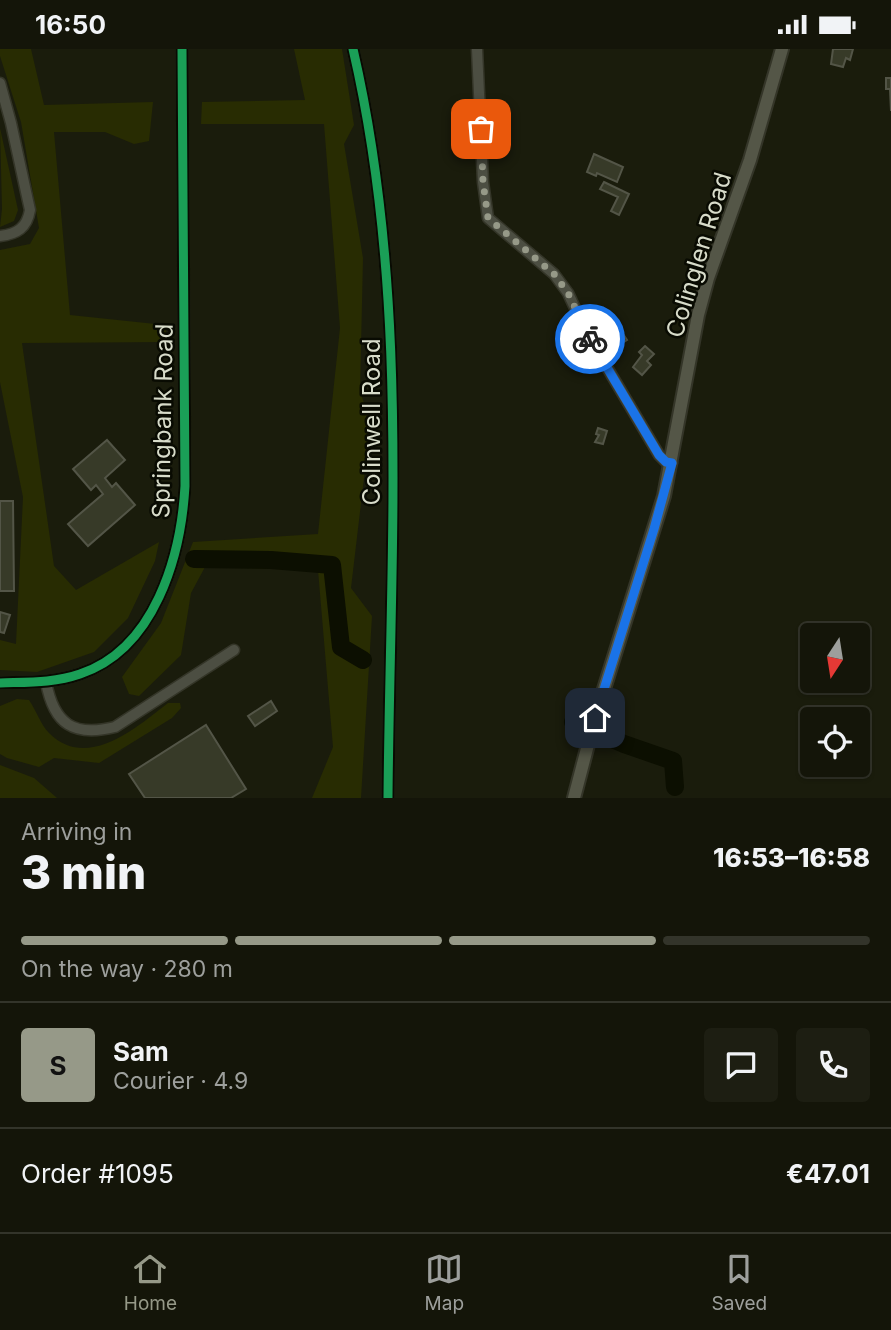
<!DOCTYPE html>
<meta charset="utf-8">
<style>
:root{--surface:#141509;--page:#1d1e12;--text:#f1f3f6;--muted:#9d9f9c;--line:#33342a;--accent:#969988}
body{margin:0;font-family:Inter,sans-serif;background:var(--page);color:var(--text);height:100vh;display:flex;flex-direction:column;font-size:26px;white-space:nowrap}
*{box-sizing:border-box;margin:0}
p{font-size:23px;color:var(--muted)}
.icon{flex:none;width:38px;height:38px;fill:none;stroke:currentColor;stroke-width:2;stroke-linecap:round;stroke-linejoin:round}
.map{position:relative;height:749px;overflow:hidden}
.drawer{display:flex;flex-direction:column;background:var(--surface);flex:1}
.drawer>*{flex:none}
.needle{width:46px;rotate:192deg}
.buttons{position:absolute;left:800px;top:574px;display:grid;gap:14px}
.buttons a{display:grid;place-items:center;width:70px;height:70px;border-radius:7px;background:var(--surface);box-shadow:0 2px 5px #0004,0 0 0 2px var(--line);font-size:35px}
.pin{position:absolute;display:grid;place-items:center;width:60px;height:60px;color:#fff;margin:-30px;border-radius:14px;box-shadow:0 4px 10px #0006}
.courier{position:absolute;display:grid;place-items:center;width:70px;height:70px;margin:-35px;border:5px solid #1a73e8;border-radius:50%;background:#fff;color:#222;box-shadow:0 2px 9px #0007}
.overview em{font-style:normal;font-weight:800}
.overview div{display:flex;flex-direction:column-reverse}
.overview{display:flex;align-items:center;justify-content:space-between;height:119px;padding:0 21px}
h1{font-size:46px;font-weight:800;line-height:52px}
.bar{display:grid;grid-template-columns:repeat(4,1fr);gap:10px 7px;align-content:center;height:84px;padding:0 21px}
.bar i{height:9px;border-radius:5px;background:var(--line)}
.bar .current{background:var(--accent)}
.bar p{grid-column:span 4}
.line{display:flex;align-items:center;gap:18px;padding:0 21px;border-top:2px solid var(--line)}
.line div{flex:1}
.round{display:grid;place-items:center;flex:none;width:74px;height:74px;border-radius:7px;background:var(--page)}
.status{display:flex;justify-content:space-between;align-items:center;height:49px;padding:0 35px;background:var(--surface);direction:ltr}
.status svg{height:19px;fill:currentColor}
.tab-bar{display:flex;justify-content:space-around;align-items:center;height:98px;border-top:2px solid var(--line);background:var(--surface);font-size:19px;color:var(--muted)}
.tab-bar a{display:grid;justify-items:center;gap:4px}
.tab-bar .current{color:var(--accent)}
.map>svg:first-child{display:block}
.green{fill:#282c02}
.lines{fill:none;stroke-linecap:round;stroke-linejoin:round}
.river{stroke:#0c0f01;stroke-width:18}
.building{fill:#373a28;stroke:#535547;stroke-width:2}
.minor-casing{stroke:#343528;stroke-width:13}
.major-casing{stroke:#343528;stroke-width:16}
.minor{stroke:#4c4e42;stroke-width:10}
.major{stroke:#545647;stroke-width:12}
.cycleway-casing{stroke:#090b02;stroke-width:13}
.cycleway{stroke:#1a9f57;stroke-width:9}
.done{stroke:#969988;stroke-width:7;stroke-dasharray:0 12.6}
.route{stroke:#1a73e8;stroke-width:9}
.labels{text-anchor:middle;stroke-width:5;stroke-linejoin:round;paint-order:stroke}
.street-label{font-size:24px;fill:#d8dcca;stroke:#090b02}
</style>
<div class="status"><b>16:50</b><svg viewBox="0 0 49 12"><path d="M0 12V9h3v3zM5 12V6h3v6zM10 12V3h3v9zM15 12V0h3v12zM26 1h20v11H26zM47 4h2v5h-2z"/></svg></div>
<div class="map">
<svg width="891" height="749" viewBox="0 0 891 749">
<rect width="100%" height="100%" fill="#1a1c0c"/>
<!-- green -->
<g class="green">
<path d="M 0,0 L 31,0 L 44,56 L 153,53 L 149,92 L 134,95 L 105,83 L 54,83 L 70,266 L 165,276 L 167,293 L 22,294 L 54,517 L 76,541 L 159,493 L 155,512 L 128,569 L 94,603 L 37,623 L 0,621 L 0,591 L 16,595 L 23,448 L 0,333 L 0,201 L 30,195 L 39,179 L 21,73 L 0,7 Z"/>
<path d="M 294,0 L 342,0 L 354,76 L 344,95 L 363,209 L 360,343 L 376,386 L 366,412 L 351,539 L 372,567 L 361,749 L 312,749 L 333,698 L 318,521 L 205,518 L 191,544 L 181,606 L 139,647 L 129,645 L 122,628 L 161,574 L 193,493 L 318,485 L 340,279 L 324,75 L 201,75 L 202,53 L 305,51 Z"/>
<path d="M 0,79 L 18,161 L 14,172 L 0,178 L 2,160 Z"/>
<path d="M 17,650 L 29,651 C 36,661 41,676 49,684 C 87,722 136,679 168,654 L 180,654 L 181,659 L 172,669 L 99,714 L 54,709 L 39,718 L 7,709 L 0,705 L 0,657 Z"/>
<path d="M 0,716 L 34,729 L 57,749 L 0,749 Z"/>
</g>
<g class="lines">
<!-- river -->
<g class="river">
<path d="M 194,510 L 271,511 L 332,516 L 341,598 L 363,611"/>
<path d="M 573,673 L 624,695 L 673,712 L 675,738"/>
</g>
</g>
<!-- building -->
<g class="building">
<path d="M 833,0 L 853,0 L 850,11 L 846,9 L 843,18 L 831,15 Z"/>
<path d="M 886,29 L 891,29 L 891,62 L 890,40 L 886,40 Z"/>
<path d="M 594,105 L 623,118 L 617,133 L 597,124 L 596,127 L 587,123 Z"/>
<path d="M 604,133 L 629,145 L 619,166 L 611,162 L 618,148 L 600,140 Z"/>
<path d="M 610,274 L 614,280 L 618,277 L 627,291 L 613,300 L 609,294 L 612,293 L 603,278 Z"/>
<path d="M 645,297 L 654,305 L 647,312 L 651,316 L 642,326 L 633,318 L 642,306 L 639,303 Z"/>
<path d="M 598,379 L 607,382 L 603,395 L 595,393 L 599,386 L 596,385 Z"/>
<path d="M 107,391 L 125,411 L 105,429 L 112,438 L 116,434 L 135,456 L 88,497 L 68,475 L 103,445 L 96,436 L 91,441 L 73,420 Z"/>
<path d="M 0,452 L 13,452 L 14,542 L 0,542 Z"/>
<path d="M 0,563 L 10,566 L 4,584 L 0,583 Z"/>
<path d="M 271,652 L 277,662 L 255,677 L 248,667 Z"/>
<path d="M 206,676 L 246,740 L 231,749 L 145,749 L 129,725 Z"/>
</g>
<g class="lines">
<defs>
<g id="minor">
<path d="M 353,0 C 410,246 390,499 388,749"/>
<path d="M 477,0 L 483,133 L 488,169 L 554,225 L 568,244 L 586,283 L 659,406 L 666,413 L 672,414"/>
<path d="M 0,34 L 11,74 L 30,161 C 27,179 17,185 0,187"/>
<path d="M 46,633 C 54,676 74,688 115,678 L 234,601"/>
<path d="M 0,634 C 28,633 54,634 80,625 C 155,600 181,507 185,437 L 182,0"/>
</g>
<path id="major" d="M 574,749 L 595,669 L 664,447 L 698,266 L 708,229 L 750,111 L 782,0"/>
</defs>
<!-- minor casing -->
<use href="#minor" class="minor-casing"/>
<!-- major casing -->
<use href="#major" class="major-casing"/>
<!-- minor -->
<use href="#minor" class="minor"/>
<!-- major -->
<use href="#major" class="major"/>
<defs>
<g id="cycleway">
<path d="M 353,0 C 410,246 390,499 388,749"/>
<path d="M 0,634 C 28,633 54,634 80,625 C 155,600 181,507 185,437 L 182,0"/>
</g>
</defs>
<!-- cycleway casing -->
<use href="#cycleway" class="cycleway-casing"/>
<!-- cycleway -->
<use href="#cycleway" class="cycleway"/>
</g>
<g class="lines">
<!-- done -->
<path class="done" d="M 481,80 L 483,133 L 488,169 L 554,225 L 568,244 L 590,290"/>
<!-- route -->
<path class="route" d="M 590,290 L 659,406 L 666,413 L 672,414 L 654,480 L 595,669"/>
</g>
<g class="labels">
<!-- street labels -->
<g class="street-label">
<text transform="translate(699 206) rotate(-73)" y="8">Colinglen Road</text>
<text transform="translate(163 372) rotate(-89)" y="8">Springbank Road</text>
<text transform="translate(372 373) rotate(-90)" y="8">Colinwell Road</text>
</g>
</g>
</svg>
<div class="buttons">
<a><svg class="needle" viewBox="-14 -14 28 28"><path d="M0-13l5 13h-10z" fill="#e53935"/><path d="M0 13l5-13h-10z" fill="#9d9f9c"/></svg></a>
<a><svg class="icon" aria-label="locate" viewBox="0 0 24 24"><circle cx="12" cy="12" r="6"/><path d="M12 2v4M12 18v4M2 12h4M18 12h4"/></svg></a>
</div>
<div class="pin" style="left:481px;top:80px;background:#ea580c"><svg class="icon" aria-label="bag" viewBox="0 0 24 24"><path d="M5 8h14l-1 12H6zM9 8a3 3 0 0 1 6 0"/></svg></div>
<div class="pin" style="left:595px;top:669px;background:#1f2937"><svg class="icon" aria-label="home" viewBox="0 0 24 24"><path d="M3 11l9-7 9 7M6 9v11h12V9"/></svg></div>
<div class="courier" style="left:590px;top:290px"><svg class="icon" aria-label="bike" viewBox="0 0 24 24"><circle cx="6" cy="16" r="4"/><circle cx="18" cy="16" r="4"/><path d="M6 16l4-8h5l3 8M10 8l3 8H6M13 5h3"/></svg></div>
</div>
<section class="drawer">
<div class="overview"><div><h1>3 min</h1><p>Arriving in</p></div><em>16:53–16:58</em></div>
<div class="bar"><i class="current"></i><i class="current"></i><i class="current"></i><i></i><p>On the way · 280 m</p></div>
<div class="line" style="height:126px"><b class="round" style="background:var(--accent);color:#111">S</b><div><b>Sam</b><p>Courier · 4.9</p></div><a class="round"><svg class="icon" aria-label="chat" viewBox="0 0 24 24"><path d="M4 5h16v11H9l-5 4z"/></svg></a><a class="round"><svg class="icon" aria-label="phone" viewBox="0 0 24 24"><path d="M5 4h4l2 5-3 2q2 4 5 5l2-3 5 2v4C11 20 4 13 5 4z"/></svg></a></div>
<div class="line" style="height:91px"><div>Order #1095</div><b>€47.01</b></div>
</section>
<nav class="tab-bar">
<a class="current"><svg class="icon" aria-label="home" viewBox="0 0 24 24"><path d="M3 11l9-7 9 7M6 9v11h12V9"/></svg>Home</a>
<a><svg class="icon" aria-label="map" viewBox="0 0 24 24"><path d="M3 6l6-2 6 2 6-2v14l-6 2-6-2-6 2zM9 4v14M15 6v14"/></svg>Map</a>
<a><svg class="icon" aria-label="saved" viewBox="0 0 24 24"><path d="M7 4h10v16l-5-4-5 4z"/></svg>Saved</a>
</nav>
